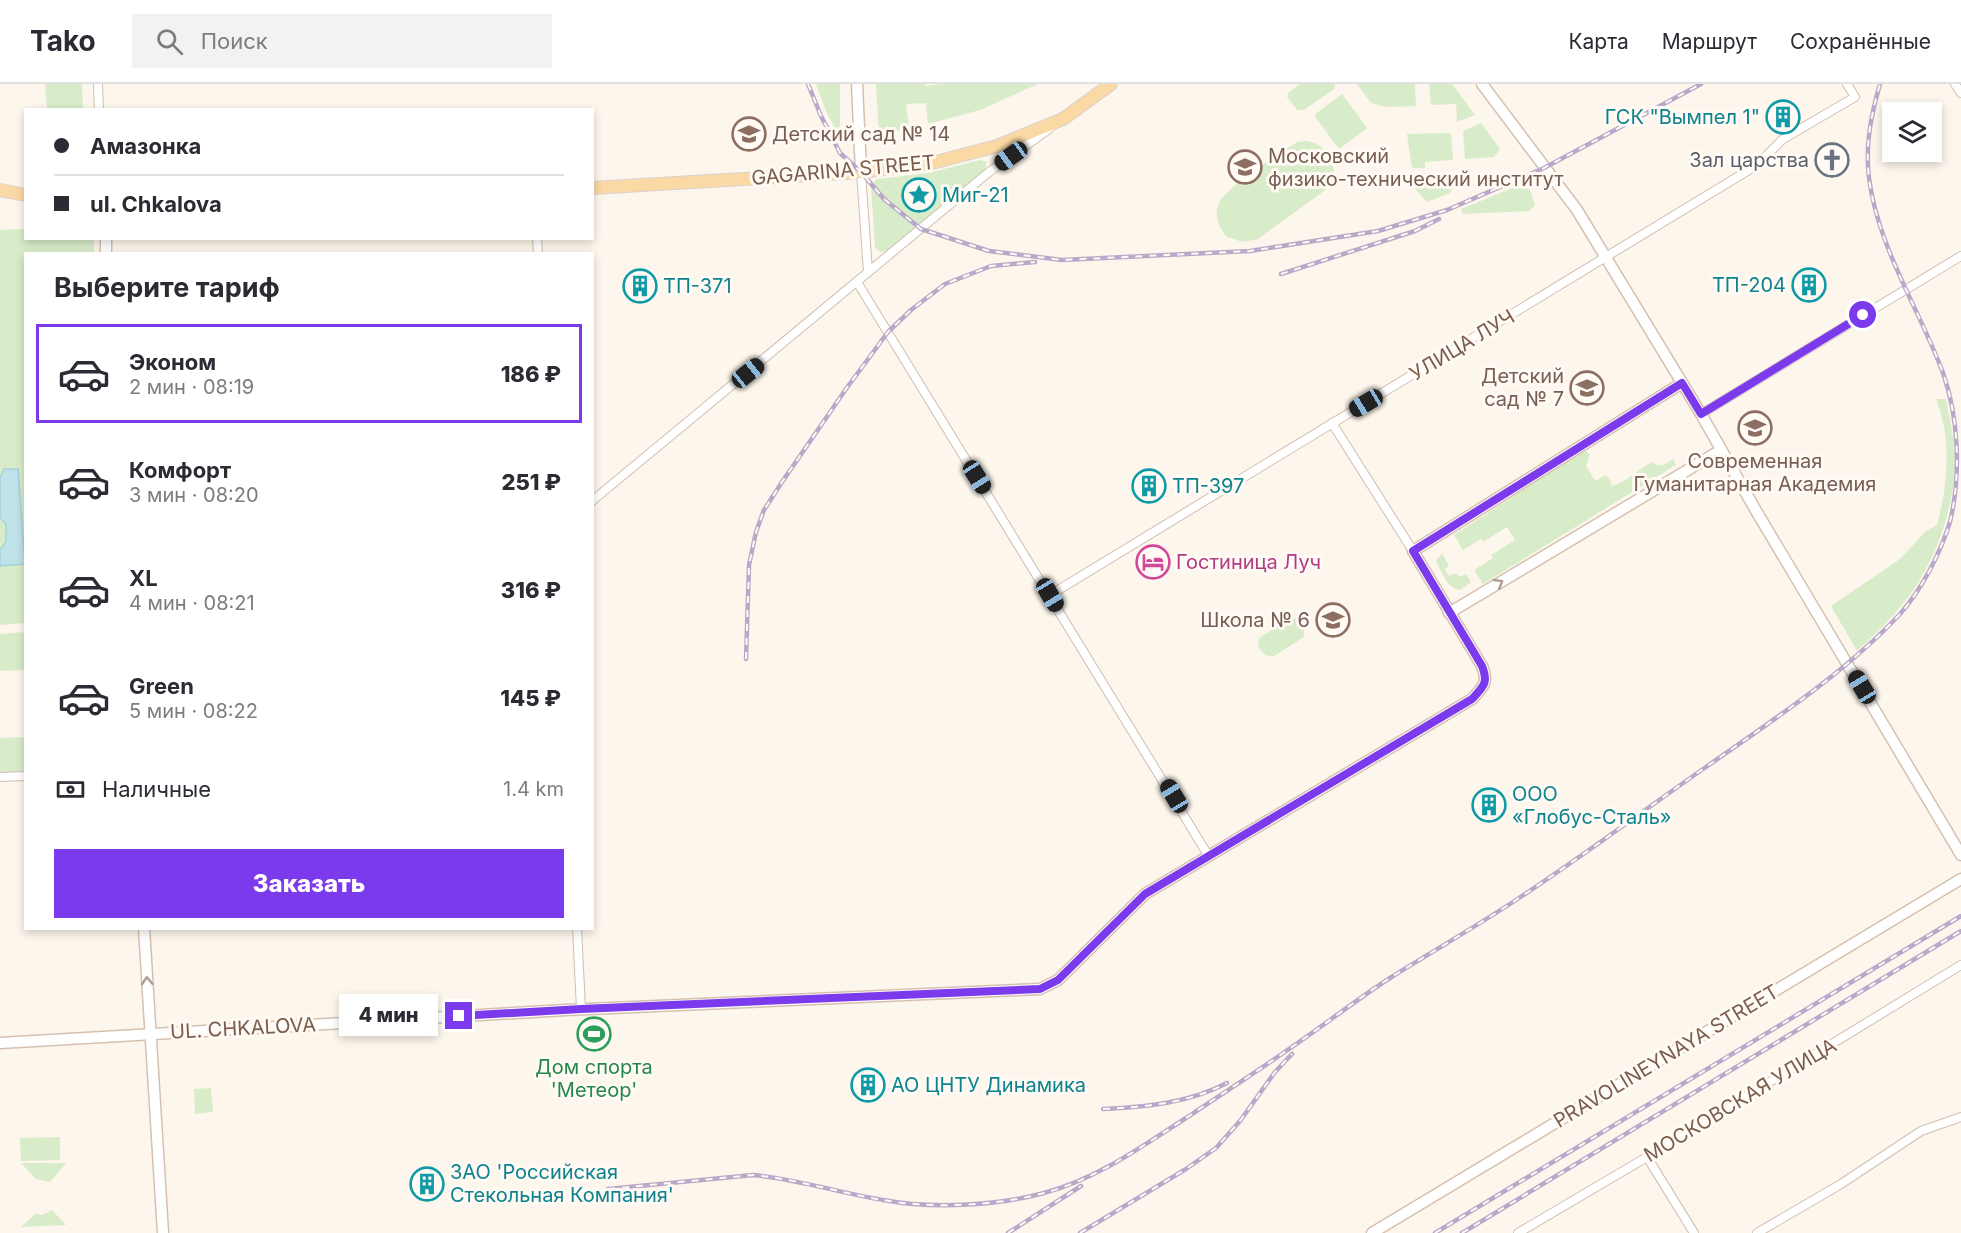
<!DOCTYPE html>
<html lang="ru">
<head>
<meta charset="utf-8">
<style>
  body { margin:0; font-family:Inter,sans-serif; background:#f2f2f3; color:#2b2b33; height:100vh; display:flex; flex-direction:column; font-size:22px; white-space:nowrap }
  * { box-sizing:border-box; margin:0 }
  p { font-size:20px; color:#7c7c81 }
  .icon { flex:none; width:33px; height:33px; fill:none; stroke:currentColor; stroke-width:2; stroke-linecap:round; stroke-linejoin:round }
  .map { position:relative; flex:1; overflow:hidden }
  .drawer { position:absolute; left:24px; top:168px; width:570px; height:678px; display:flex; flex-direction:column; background:#fff; border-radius:0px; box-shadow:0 3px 9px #0003 }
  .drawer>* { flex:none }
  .hud { position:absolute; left:24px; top:24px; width:570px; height:132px; border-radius:0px; box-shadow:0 3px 9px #0003; display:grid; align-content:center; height:132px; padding:0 30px; background:#fff }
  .buttons { position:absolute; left:1882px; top:18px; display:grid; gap:12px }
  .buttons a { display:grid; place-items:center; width:60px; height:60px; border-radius:0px; background:#fff; box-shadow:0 3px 9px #0003; font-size:30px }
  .end { position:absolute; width:27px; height:27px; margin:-14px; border:8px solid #7c3aed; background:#fff; box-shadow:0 0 0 3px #fff }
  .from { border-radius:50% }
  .bubble { position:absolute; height:42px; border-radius:0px; background:#fff; box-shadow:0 3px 9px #0003; font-size:20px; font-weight:800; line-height:42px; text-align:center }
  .car { position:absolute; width:18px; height:36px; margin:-18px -9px; border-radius:8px; box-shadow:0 0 4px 2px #0007; background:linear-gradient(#222 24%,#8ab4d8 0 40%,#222 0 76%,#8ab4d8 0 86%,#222 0) }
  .hud b { display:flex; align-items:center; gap:21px; height:57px; font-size:22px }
  .hud b+b { border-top:2px solid #e1e1e2 }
  .hud i { width:15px; height:15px; background:#2b2b33 }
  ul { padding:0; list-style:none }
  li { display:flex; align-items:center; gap:18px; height:99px; margin:0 12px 9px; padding:0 18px; border:3px solid transparent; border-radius:0px }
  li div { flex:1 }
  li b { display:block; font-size:22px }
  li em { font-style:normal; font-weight:800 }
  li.current { border-color:#7c3aed }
  li>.icon { width:54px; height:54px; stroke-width:1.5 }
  h2 { padding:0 30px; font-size:27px; line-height:72px }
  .pay { display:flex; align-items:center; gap:15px; height:66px; padding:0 30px; font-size:22px }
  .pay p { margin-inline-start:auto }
  .cta { display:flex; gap:12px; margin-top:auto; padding:12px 30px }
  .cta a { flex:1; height:69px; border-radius:0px; background:#7c3aed; color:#fff; font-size:24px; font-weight:800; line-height:69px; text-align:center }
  header { display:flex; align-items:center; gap:36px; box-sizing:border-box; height:84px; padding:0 30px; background:#fff; border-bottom:2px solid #e1e1e2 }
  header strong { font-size:28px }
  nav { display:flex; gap:33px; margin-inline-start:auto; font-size:21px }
  .search { width:420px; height:54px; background:#f2f2f3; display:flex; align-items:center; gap:15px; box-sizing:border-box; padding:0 21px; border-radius:0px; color:#7c7c81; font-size:22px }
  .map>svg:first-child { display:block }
  .green { fill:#d8ecc9 }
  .water { fill:#bfe3e8; stroke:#a5d3da; stroke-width:1.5 }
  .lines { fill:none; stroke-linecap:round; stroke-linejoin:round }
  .street-casing { stroke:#d1beb0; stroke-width:10 }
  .secondary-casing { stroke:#d6c0b0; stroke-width:13 }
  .primary-casing { stroke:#dad1cd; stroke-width:14 }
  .street { stroke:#fff; stroke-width:8 }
  .secondary { stroke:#fff; stroke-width:10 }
  .primary { stroke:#fbd9a5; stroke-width:12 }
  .rail-casing { stroke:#b9a8c9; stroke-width:4.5 }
  .rail { stroke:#fffaf3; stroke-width:2; stroke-dasharray:7; stroke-linecap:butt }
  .oneway { stroke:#af9d94 }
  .route { stroke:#7c3aed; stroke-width:8 }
  .labels { text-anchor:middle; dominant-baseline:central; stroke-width:6; stroke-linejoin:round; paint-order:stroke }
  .culture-label { font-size:20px; fill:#0d838f; stroke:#fffaf3; text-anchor:start }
  .education-label { font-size:20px; fill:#785e54; stroke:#fffaf3; text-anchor:start }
  .worship-label { font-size:20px; fill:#5b616d; stroke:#fffaf3; text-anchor:end }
  .street-label { font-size:20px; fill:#7a5c4d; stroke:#fffaf3 }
  .hotel-label { font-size:20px; fill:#b23c85; stroke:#fffaf3; text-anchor:start }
  .leisure-label { font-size:20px; fill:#27864d; stroke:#fffaf3 }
</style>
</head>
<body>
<header>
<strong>Tako</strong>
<div class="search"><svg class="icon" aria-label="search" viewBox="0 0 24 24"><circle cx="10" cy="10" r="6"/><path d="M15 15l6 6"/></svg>Поиск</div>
<nav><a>Карта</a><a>Маршрут</a><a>Сохранённые</a></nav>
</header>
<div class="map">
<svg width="1961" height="1149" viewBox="0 0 1961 1149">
  <rect width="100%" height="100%" fill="#fdf6ec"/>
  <g class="green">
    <path d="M 45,0 L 82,0 L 83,25 L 47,25 Z"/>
    <path d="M 816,0 L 840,0 L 840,54 L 825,25 Z"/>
    <path d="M 876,0 L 925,0 L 925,2 L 940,0 L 1038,0 L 980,26 L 928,40 L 926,19 L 906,20 L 909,44 L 891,49 L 879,49 Z"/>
    <path d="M 1300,0 L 1335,0 L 1334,5 L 1304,26 L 1297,26 L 1287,13 L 1288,9 Z"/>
    <path d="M 1357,0 L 1415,0 L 1416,22 L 1386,23 L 1371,19 Z"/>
    <path d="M 1429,0 L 1452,0 L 1475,31 L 1457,38 L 1456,20 L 1431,21 Z"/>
    <path d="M 1342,10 L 1367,44 L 1339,65 L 1314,31 Z"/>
    <path d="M 1481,39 L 1500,65 L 1494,73 L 1465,75 L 1463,47 Z"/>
    <path d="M 1451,49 L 1453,76 L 1425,78 L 1425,84 L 1412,84 L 1407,50 Z"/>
    <path d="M 1305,57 C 1328,59 1342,85 1328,104 L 1258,155 L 1243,158 L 1227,153 C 1218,143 1214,132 1219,119 C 1224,105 1282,68 1297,58 Z"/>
    <path d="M 980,76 L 987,78 L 985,85 L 889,167 L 881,168 L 875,164 L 871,102 L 877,95 L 928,89 Z"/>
    <path d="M 1457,93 L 1450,109 L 1427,118 L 1414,103 L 1425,95 Z"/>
    <path d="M 1527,98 L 1535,121 L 1529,127 L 1463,130 L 1461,125 Z"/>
    <path d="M 25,145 L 26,154 L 94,155 L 94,169 L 26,170 L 25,539 L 0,541 L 0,146 Z"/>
    <path d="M 1936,315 L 1946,315 C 1950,337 1956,360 1955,383 C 1952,435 1931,489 1896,528 C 1884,542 1870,554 1857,567 L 1831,522 L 1900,475 L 1926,447 L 1937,441 C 1948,401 1952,355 1936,315 Z"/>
    <path d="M 1581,362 L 1590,371 L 1586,382 L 1595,397 L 1606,391 L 1612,399 L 1611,402 C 1627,398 1637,386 1652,378 C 1660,385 1665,380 1673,375 L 1676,381 L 1483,500 L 1474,486 L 1493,474 L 1491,471 L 1515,456 L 1507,443 L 1483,458 L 1481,455 L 1463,466 L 1454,451 L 1511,414 L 1508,407 Z"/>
    <path d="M 1442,469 L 1449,482 L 1445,485 L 1449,492 L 1456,489 L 1459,493 L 1466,490 L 1471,498 L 1460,506 C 1447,504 1442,488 1436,477 Z"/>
    <path d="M 1292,534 L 1298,534 L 1304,543 L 1304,553 L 1274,572 C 1266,574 1259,567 1258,559 L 1260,553 Z"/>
    <path d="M 25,548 L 25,586 L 0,587 L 0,550 Z"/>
    <path d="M 25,653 L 25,689 L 0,691 L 0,654 Z"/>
    <path d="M 211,1004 L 213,1028 L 195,1030 L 194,1005 Z"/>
    <path d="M 60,1053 L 60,1076 L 21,1077 L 20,1054 Z"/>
    <path d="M 21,1079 L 66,1079 L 50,1098 L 36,1095 Z"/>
    <path d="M 52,1126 L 66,1141 L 21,1143 L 35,1130 L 42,1131 Z"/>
  </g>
  <path class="water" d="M 4,385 L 18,385 L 25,480 L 0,482 L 0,464 L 2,464 L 6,457 L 6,440 L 0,434 L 0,394 Z"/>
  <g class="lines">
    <defs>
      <g id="street">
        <path d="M 98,0 L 99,26"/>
        <path d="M 1955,0 L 1961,9"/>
        <path d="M 861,88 L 868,188"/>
        <path d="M 537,154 L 538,170"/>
        <path d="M 857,198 L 1208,771"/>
        <path d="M 1701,330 L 1961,172"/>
        <path d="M 1332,339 L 1413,467"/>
        <path d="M 592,417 L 989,88 L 1049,45"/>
        <path d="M 1050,511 L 1757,81 L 1783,55 L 1855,13 L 1847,0"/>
        <path d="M 0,693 L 26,692"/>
        <path d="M 577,844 L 581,925"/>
        <path d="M 1647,1073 L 1694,1149"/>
        <path d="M 1518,1149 L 1647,1073 L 1961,881"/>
        <path d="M 1757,1149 L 1841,1100 L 1921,1047 L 1961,1033"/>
      </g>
      <g id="secondary">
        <path d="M 857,0 L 861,88"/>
        <path d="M 1482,0 L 1577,126 L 1701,330 L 1755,425 L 1961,771"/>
        <path d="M 106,154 L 106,170"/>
        <path d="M 1449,529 L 1721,366"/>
        <path d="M 144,844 L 163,1149"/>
        <path d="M 0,959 L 566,926 L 1040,905 L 1058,896 L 1145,810 L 1472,615 C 1483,603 1489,599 1482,582 L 1413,467 L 1682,299"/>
        <path d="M 1372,1149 L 1961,795"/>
      </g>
      <g id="primary">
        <path d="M 592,104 L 861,88 L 932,79 L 997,62 L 1063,35 L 1111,0"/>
        <path d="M 0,106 L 26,111"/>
      </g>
    </defs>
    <use href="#street" class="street-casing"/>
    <use href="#secondary" class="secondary-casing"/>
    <use href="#primary" class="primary-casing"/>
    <use href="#street" class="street"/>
    <use href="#secondary" class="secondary"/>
    <use href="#primary" class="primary"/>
    <defs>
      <g id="rail">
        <path d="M 808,0 L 821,32 L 840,69 L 861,88 L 884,115 L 921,145 L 989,167 L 1062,176 L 1250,167 L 1378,147 L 1447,126 L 1544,84 L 1701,0"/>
        <path d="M 1281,190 L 1415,147 L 1439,135"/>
        <path d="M 746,575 L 749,481 L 756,448 L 764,426 L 782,398 L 846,305 L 888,248 L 911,226 L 945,200 L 991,182 L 1035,178"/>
        <path d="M 1103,1025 C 1146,1023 1189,1019 1227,999"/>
        <path d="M 608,1105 L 753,1091 C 797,1095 840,1109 883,1116 C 932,1125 996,1122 1044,1109 C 1097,1095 1141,1063 1186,1034 C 1220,1011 1255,989 1289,965 C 1323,942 1356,916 1390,894 C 1433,867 1477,842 1519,814 C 1583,772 1644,726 1706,683 C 1773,636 1844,590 1900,530 C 1922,505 1940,470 1950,438 C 1961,392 1959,334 1943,289 C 1919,224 1878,164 1869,94 C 1865,61 1871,31 1880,0"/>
        <path d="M 1008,1149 L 1081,1102"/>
        <path d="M 1080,1149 L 1186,1085 L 1216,1064 L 1240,1037 L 1275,988 L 1292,970"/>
        <path d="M 1435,1149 L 1961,832"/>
        <path d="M 1462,1149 L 1961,847"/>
      </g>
    </defs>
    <use href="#rail" class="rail-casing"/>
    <use href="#rail" class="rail"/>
  </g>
  <defs><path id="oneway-chevron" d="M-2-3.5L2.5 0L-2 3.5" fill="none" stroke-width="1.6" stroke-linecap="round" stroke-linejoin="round" transform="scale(1.5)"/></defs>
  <g class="oneway">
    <use href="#oneway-chevron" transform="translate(1499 499) rotate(-31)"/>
    <use href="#oneway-chevron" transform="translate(147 897) rotate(-93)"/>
  </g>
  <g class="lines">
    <path class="route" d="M 459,932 L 581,925 L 1040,905 L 1058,896 L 1145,810 L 1472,615 C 1483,603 1489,599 1482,582 L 1413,467 L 1682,299 L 1701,330 L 1863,231"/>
  </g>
  <defs>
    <symbol id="building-ring" viewBox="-11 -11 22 22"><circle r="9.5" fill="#fffaf3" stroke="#0f9aa8" stroke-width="1.5"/><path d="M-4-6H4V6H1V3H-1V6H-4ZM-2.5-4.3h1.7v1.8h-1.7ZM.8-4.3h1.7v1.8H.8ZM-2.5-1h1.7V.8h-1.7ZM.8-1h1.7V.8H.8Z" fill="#0f9aa8"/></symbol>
    <symbol id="school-ring" viewBox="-11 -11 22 22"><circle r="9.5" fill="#fffaf3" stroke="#8d6e63" stroke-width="1.5"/><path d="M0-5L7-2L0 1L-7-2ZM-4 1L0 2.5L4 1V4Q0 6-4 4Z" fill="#8d6e63"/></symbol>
    <symbol id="church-ring" viewBox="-11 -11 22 22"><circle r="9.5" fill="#fffaf3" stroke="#6b7280" stroke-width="1.5"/><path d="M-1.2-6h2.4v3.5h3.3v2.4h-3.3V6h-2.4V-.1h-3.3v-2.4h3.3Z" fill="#6b7280"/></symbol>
    <symbol id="university-ring" viewBox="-11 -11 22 22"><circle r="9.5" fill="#fffaf3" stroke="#8d6e63" stroke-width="1.5"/><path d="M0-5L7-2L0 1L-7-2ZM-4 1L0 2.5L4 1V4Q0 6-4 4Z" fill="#8d6e63"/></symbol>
    <symbol id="sight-ring" viewBox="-11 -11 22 22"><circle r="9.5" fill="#fffaf3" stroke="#0f9aa8" stroke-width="1.5"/><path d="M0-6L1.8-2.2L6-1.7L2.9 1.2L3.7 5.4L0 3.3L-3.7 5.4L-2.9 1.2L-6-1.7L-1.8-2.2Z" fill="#0f9aa8"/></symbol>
    <symbol id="hotel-ring" viewBox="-11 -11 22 22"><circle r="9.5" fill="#fffaf3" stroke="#d1479c" stroke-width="1.5"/><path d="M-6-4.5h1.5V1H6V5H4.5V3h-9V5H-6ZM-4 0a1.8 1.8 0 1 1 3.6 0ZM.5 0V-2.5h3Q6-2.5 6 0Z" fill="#d1479c"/></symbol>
    <symbol id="stadium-ring" viewBox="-11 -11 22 22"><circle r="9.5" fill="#fffaf3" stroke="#2e9e5b" stroke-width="1.5"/><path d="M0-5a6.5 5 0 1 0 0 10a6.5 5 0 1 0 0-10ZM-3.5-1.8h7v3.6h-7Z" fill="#2e9e5b"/></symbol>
  </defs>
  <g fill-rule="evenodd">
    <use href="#building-ring" x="1764" y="14" width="38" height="38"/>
    <use href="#school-ring" x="730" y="31" width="38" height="38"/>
    <use href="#church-ring" x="1813" y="57" width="38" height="38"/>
    <use href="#university-ring" x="1226" y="64" width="38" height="38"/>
    <use href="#sight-ring" x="900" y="92" width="38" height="38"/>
    <use href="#building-ring" x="1790" y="182" width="38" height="38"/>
    <use href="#building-ring" x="621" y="183" width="38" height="38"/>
    <use href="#school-ring" x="1568" y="285" width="38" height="38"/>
    <use href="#university-ring" x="1736" y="325" width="38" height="38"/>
    <use href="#building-ring" x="1130" y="383" width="38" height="38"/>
    <use href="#hotel-ring" x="1134" y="459" width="38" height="38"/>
    <use href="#school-ring" x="1314" y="517" width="38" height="38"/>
    <use href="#building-ring" x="1470" y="702" width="38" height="38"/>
    <use href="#stadium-ring" x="575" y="931" width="38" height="38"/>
    <use href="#building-ring" x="849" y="982" width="38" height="38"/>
    <use href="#building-ring" x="408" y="1081" width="38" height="38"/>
  </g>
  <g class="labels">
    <g class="culture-label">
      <text x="1760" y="33" text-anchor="end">ГСК "Вымпел 1"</text>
      <text x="942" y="111">Миг-21</text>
      <text x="1786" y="201" text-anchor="end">ТП-204</text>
      <text x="663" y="202">ТП-371</text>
      <text x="1172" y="402">ТП-397</text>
      <text x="1512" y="710">ООО<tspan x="1512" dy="23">«Глобус-Сталь»</tspan></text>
      <text x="891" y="1001">АО ЦНТУ Динамика</text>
      <text x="450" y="1088">ЗАО 'Российская<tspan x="450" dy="23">Стекольная Компания'</tspan></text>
    </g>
    <g class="education-label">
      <text x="772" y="50">Детский сад № 14</text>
      <text x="1268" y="72">Московский<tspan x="1268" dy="23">физико-технический институт</tspan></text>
      <text x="1564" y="292" text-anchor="end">Детский<tspan x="1564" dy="23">сад № 7</tspan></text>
      <text x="1755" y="377" text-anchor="middle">Современная<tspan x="1755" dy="23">Гуманитарная Академия</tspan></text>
      <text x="1310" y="536" text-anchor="end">Школа № 6</text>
    </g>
    <g class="worship-label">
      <text x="1809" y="76">Зал царства</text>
    </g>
    <g class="street-label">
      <text transform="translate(843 86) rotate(-5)">GAGARINA STREET</text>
      <text transform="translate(1462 261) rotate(-31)">УЛИЦА ЛУЧ</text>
      <text transform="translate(243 944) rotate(-3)">UL. CHKALOVA</text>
      <text transform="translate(1666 972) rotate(-31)">PRAVOLINEYNAYA STREET</text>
      <text transform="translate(1740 1016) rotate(-31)">МОСКОВСКАЯ УЛИЦА</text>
    </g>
    <g class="hotel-label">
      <text x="1176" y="478">Гостиница Луч</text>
    </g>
    <g class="leisure-label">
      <text x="594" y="983">Дом спорта<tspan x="594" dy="23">'Метеор'</tspan></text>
    </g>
  </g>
</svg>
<div class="buttons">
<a><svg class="icon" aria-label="layers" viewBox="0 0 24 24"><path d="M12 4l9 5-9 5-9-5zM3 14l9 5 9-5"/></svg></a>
</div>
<i class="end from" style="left:1863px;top:231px"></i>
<i class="end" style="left:459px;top:932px"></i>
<div class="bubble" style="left:339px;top:910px;width:99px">4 мин</div>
<i class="car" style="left:1011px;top:72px;rotate:234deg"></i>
<i class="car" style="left:748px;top:289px;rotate:51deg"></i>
<i class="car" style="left:1366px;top:319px;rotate:239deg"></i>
<i class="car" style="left:977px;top:393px;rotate:148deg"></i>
<i class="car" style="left:1050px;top:511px;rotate:149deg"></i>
<i class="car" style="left:1862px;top:603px;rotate:329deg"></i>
<i class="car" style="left:1174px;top:712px;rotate:329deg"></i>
<div class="hud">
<b><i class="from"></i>Амазонка</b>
<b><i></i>ul. Chkalova</b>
</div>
<section class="drawer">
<h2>Выберите тариф</h2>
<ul>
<li class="current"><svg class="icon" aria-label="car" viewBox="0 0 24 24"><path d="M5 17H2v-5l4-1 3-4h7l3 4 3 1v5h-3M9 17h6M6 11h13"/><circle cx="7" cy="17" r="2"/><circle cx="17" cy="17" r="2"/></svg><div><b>Эконом</b><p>2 мин · 08:19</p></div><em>186 ₽</em></li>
<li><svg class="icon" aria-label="car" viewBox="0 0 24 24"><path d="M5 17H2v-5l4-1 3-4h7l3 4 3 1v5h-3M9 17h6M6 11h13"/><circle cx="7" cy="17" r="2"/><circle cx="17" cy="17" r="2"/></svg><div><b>Комфорт</b><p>3 мин · 08:20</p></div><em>251 ₽</em></li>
<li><svg class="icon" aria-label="car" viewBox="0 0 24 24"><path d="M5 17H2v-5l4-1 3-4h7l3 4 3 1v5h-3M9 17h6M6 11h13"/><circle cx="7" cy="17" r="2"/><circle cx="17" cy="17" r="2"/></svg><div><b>XL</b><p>4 мин · 08:21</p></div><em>316 ₽</em></li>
<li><svg class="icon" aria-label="car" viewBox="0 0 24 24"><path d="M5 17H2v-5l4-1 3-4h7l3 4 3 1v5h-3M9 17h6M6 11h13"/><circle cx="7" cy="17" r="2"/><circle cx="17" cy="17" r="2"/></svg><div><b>Green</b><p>5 мин · 08:22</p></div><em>145 ₽</em></li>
</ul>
<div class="pay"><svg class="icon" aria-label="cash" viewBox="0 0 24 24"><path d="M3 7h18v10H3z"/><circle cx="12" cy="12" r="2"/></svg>Наличные<p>1.4 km</p></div>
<div class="cta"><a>Заказать</a></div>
</section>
</div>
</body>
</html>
